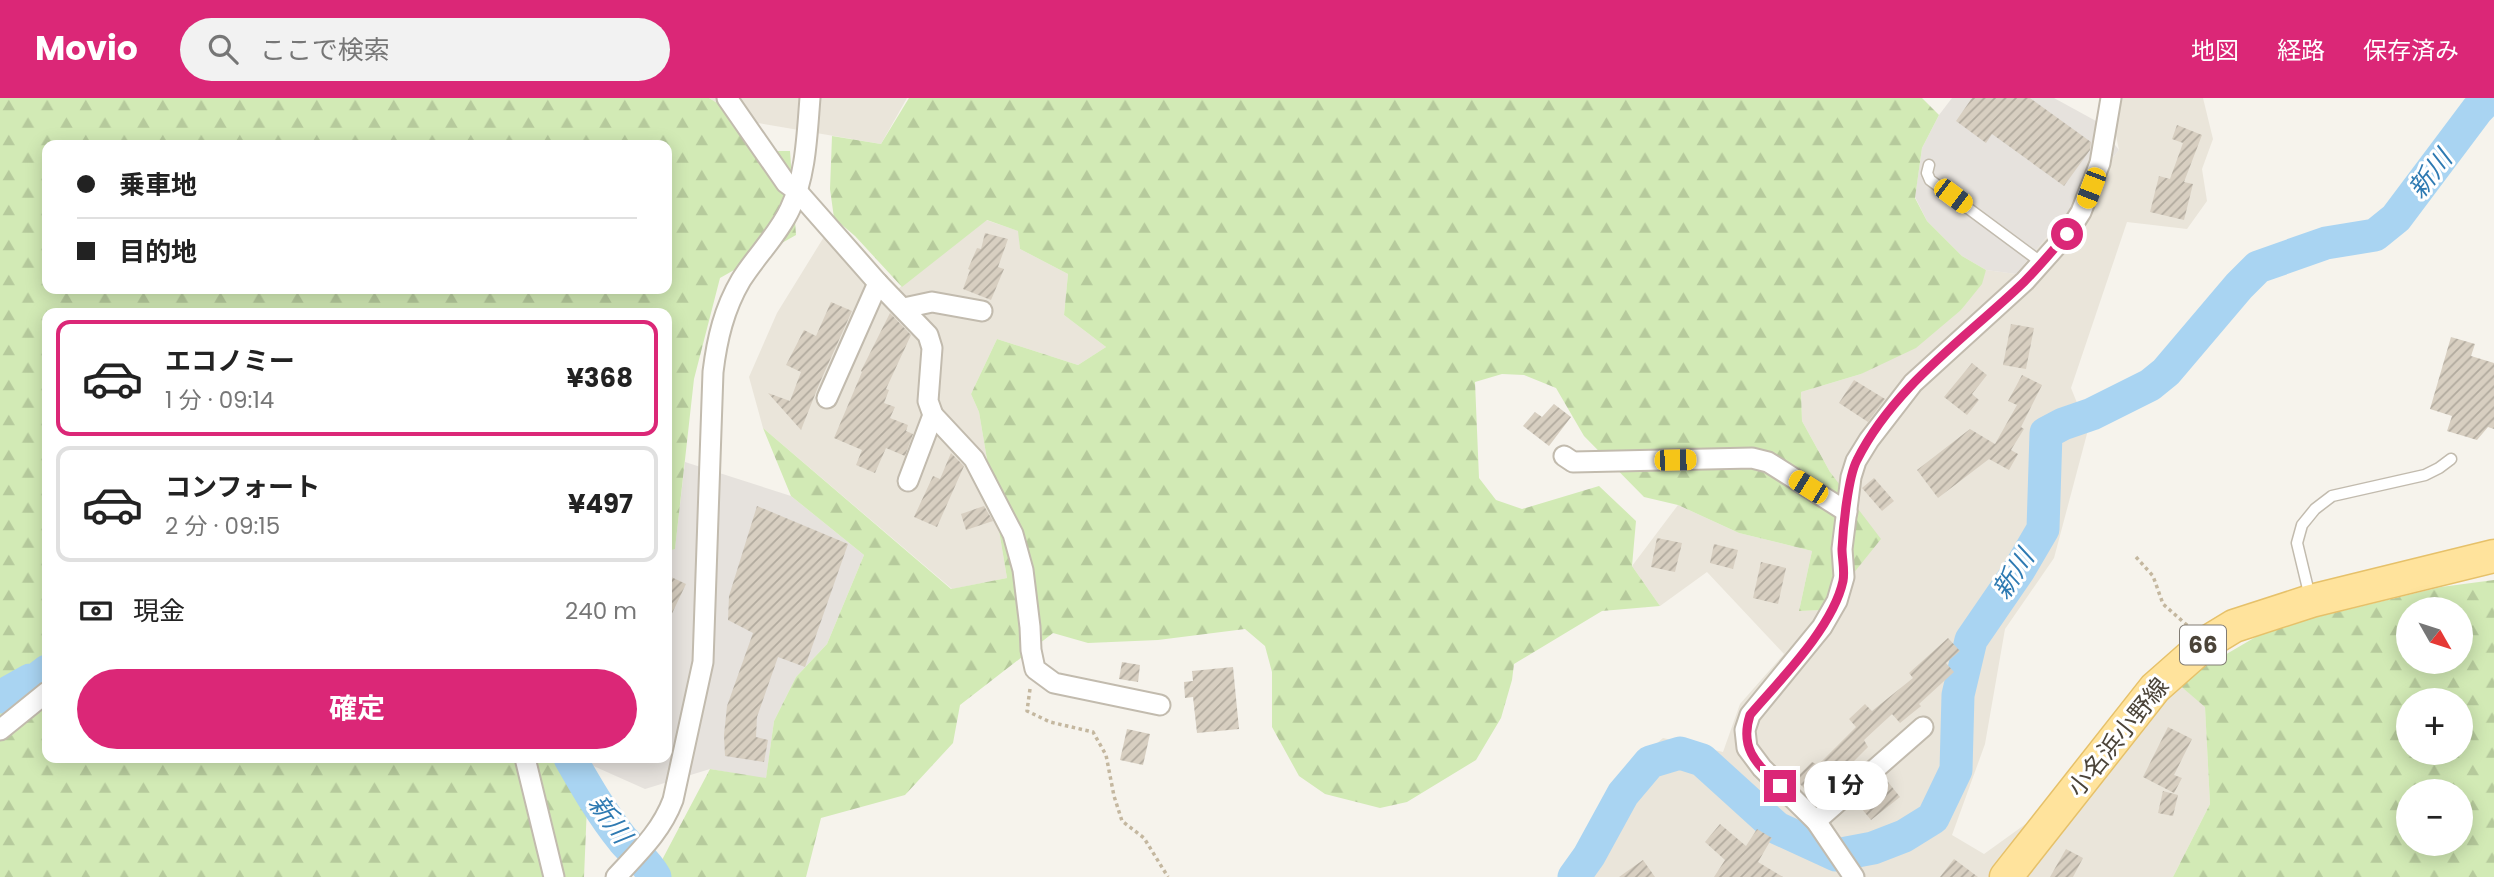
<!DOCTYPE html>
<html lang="ja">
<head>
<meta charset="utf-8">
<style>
  body { margin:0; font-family:Poppins,"Noto Sans JP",sans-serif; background:#f2f2f2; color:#222; height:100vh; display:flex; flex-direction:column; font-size:26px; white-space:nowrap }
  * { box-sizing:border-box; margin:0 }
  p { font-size:23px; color:#767676 }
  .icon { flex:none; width:38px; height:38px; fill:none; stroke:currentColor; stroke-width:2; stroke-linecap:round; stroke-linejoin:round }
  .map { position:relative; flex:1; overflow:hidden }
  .sheet { position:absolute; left:42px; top:210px; width:630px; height:455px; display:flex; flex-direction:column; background:#fff; border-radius:14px; box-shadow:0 4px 18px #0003 }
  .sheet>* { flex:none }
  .guide { position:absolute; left:42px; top:42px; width:630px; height:154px; border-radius:14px; box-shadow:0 4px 18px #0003; display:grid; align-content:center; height:154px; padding:0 35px; background:#fff }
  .needle { width:46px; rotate:129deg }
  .fabs { position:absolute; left:2396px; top:499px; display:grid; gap:14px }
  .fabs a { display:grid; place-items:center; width:77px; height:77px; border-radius:50%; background:#fff; box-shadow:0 4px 18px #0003; font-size:35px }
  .end { position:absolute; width:32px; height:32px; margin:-16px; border:9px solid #db2777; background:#fff; box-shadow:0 0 0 4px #fff }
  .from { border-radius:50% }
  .bubble { position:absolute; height:49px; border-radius:24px; background:#fff; box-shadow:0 4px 18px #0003; font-size:23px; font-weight:700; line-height:49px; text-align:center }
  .car { position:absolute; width:21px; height:42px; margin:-21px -10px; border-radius:9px; box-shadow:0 0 5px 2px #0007; background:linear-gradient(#f5c518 24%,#345 0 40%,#f5c518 0 76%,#345 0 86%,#f5c518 0) }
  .guide b { display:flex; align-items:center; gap:24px; height:66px; font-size:26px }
  .guide b+b { border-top:2px solid #e0e0e0 }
  .guide i { width:18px; height:18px; background:#222 }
  ul { padding:12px 0 0; list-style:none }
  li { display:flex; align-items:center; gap:21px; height:116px; margin:0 14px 10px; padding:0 21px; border:4px solid #e0e0e0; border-radius:14px }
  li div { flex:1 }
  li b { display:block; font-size:26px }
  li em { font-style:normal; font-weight:700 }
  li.on { border-color:#db2777 }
  li>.icon { width:63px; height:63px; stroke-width:1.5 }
  .pay { display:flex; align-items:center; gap:18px; height:77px; padding:0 35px; font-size:26px }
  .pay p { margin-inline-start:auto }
  .button { display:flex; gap:14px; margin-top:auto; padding:14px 35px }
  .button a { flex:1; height:80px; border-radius:42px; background:#db2777; color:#fff; font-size:28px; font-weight:700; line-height:80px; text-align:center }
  header { display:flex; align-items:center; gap:42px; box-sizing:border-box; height:98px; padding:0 35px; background:#db2777; color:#fff }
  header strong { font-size:33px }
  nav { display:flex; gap:38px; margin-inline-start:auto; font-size:24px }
  .search { width:490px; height:63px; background:#f2f2f2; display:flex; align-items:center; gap:18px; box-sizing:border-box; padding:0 24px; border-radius:38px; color:#767676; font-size:26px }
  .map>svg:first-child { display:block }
  .residential { fill:#eae5da }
  .industrial { fill:#e6e2dd }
  .forest { fill:url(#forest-firs); fill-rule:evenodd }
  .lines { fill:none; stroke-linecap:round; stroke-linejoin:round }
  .river { stroke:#a9d4f2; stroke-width:33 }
  .building { fill:url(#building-hatch) }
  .lane-casing { stroke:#c2bbae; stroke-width:13 }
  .street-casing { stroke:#c2bbae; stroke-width:23 }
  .primary-casing { stroke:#e6c16a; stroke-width:35 }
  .path { stroke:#c4b79f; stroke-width:3.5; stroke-dasharray:3.5 3.5; stroke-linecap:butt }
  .lane { stroke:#fff; stroke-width:10 }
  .street { stroke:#fff; stroke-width:19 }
  .primary { stroke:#ffe39c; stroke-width:32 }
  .route { stroke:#db2777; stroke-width:9 }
  .labels { text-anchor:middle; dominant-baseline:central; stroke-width:6; stroke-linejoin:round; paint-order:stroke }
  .shield { fill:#fff; stroke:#817c74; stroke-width:2 }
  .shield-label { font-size:23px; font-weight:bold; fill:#4b4439 }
  .street-label { font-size:24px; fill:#4b4439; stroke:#fff }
  .water-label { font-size:26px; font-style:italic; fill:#2e7ab2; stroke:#fff }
</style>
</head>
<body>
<header>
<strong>Movio</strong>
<div class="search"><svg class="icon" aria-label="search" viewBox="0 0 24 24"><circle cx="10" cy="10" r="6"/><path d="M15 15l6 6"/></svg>ここで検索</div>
<nav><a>地図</a><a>経路</a><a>保存済み</a></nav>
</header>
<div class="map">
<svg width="2494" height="779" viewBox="0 0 2494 779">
  <defs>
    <pattern id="forest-firs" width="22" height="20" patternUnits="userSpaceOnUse" patternTransform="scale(1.75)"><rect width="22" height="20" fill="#d2eab5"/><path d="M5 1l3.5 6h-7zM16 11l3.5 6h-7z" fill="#b6ca9c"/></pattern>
    <pattern id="building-hatch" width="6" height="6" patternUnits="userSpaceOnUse" patternTransform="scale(1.75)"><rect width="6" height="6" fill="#d8cfc1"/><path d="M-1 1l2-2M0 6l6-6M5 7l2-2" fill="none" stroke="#b1aa9e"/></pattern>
  </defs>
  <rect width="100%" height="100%" fill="#f6f3ec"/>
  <g class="residential">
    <path d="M 709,0 L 907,0 L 881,46 L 746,23 Z"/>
    <path d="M 2108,0 L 2203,0 L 2213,41 L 2202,71 L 2207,103 L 2187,131 L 2127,124 L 2071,290 L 2088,332 L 2054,460 L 2005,531 L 1985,646 L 1952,737 L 1984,756 L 2116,661 L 2177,585 L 2205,608 L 2210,706 L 2173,779 L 1560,779 L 1624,674 L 1663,640 L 1723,654 L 1740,606 L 1784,556 L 1707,474 L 1660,508 L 1632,468 L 1678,407 L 1739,435 L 1812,453 L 1799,513 L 1824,512 L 1830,374 L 1802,323 L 1801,294 L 1861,276 L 1961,212 L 1986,172 L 2016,176 L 2119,52 Z"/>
    <path d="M 986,122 L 1019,133 L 1020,151 L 1068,176 L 1064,217 L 1106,249 L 1078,267 L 997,241 L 971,296 L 979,314 L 1007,480 L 952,491 L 763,330 L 749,279 L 777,215 L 827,134 L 885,201 Z"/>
  </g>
  <g class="industrial">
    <path d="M 1952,0 L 2054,0 L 2096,23 L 2119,52 L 2016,176 L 1986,172 L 1962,158 L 1927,123 L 1915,99 L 1922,50 L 1939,17 Z"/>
    <path d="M 685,364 L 791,398 L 864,457 L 827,546 L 796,579 L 774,623 L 766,681 L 710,671 L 645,691 L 589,666 L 589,660 L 667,660 L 667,453 L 675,450 Z"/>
  </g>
  <g class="forest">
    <path d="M 0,0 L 709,0 L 730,13 L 754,53 L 790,53 L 796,137 L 720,180 L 694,281 L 675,451 L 667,453 L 667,215 L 47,215 L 47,660 L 589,660 L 584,779 L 0,779 ZM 47,47 L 667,47 L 667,191 L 47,191 Z"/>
    <path d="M 909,0 L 1922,0 L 1939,17 L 1922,50 L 1915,100 L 1927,123 L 1962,158 L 1986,172 L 1982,186 L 1961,212 L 1916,250 L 1861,276 L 1801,294 L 1802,323 L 1830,374 L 1881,441 L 1824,512 L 1799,513 L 1812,453 L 1739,435 L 1678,407 L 1644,399 L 1584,338 L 1556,290 L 1524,277 L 1502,276 L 1475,284 L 1479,380 L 1496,402 L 1522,411 L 1599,388 L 1636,423 L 1632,468 L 1660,508 L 1602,513 L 1514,566 L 1512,582 L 1501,620 L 1476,662 L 1407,704 L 1380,710 L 1325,696 L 1299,678 L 1272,629 L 1272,574 L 1265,548 L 1245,531 L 1158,542 L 1088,545 L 1053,535 L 960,607 L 953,645 L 905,697 L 821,720 L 806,779 L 653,779 L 710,671 L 766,680 L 774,623 L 796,579 L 827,546 L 864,457 L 791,398 L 763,330 L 951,491 L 1007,480 L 979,314 L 971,296 L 997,241 L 1078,267 L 1106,249 L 1064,217 L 1068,176 L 1020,151 L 1018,133 L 987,122 L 902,189 L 855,138 L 834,120 L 830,91 L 832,38 L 881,46 Z"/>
    <path d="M 2494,482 L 2494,779 L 2173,779 L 2210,706 L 2205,609 L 2177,585 L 2271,530 L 2441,489 ZM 2408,511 L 2460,511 L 2460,564 L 2408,564 ZM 2408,602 L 2460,602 L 2460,654 L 2408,654 ZM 2408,693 L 2460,693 L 2460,746 L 2408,746 Z"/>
  </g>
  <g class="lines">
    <g class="river">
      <path d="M 0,599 L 30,582 L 34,583 L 47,573"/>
      <path d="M 570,660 C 586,688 602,716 623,742 C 634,755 647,764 655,779"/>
      <path d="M 1574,779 L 1589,758 L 1623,696 L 1650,664 L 1680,655 L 1702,662 L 1777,730 L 1836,757 L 1873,750 L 1904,738 L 1933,720 L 1956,672 L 1958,597 L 1971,542 L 2019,472 L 2043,431 L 2046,335 L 2063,326 L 2092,316 L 2150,287 L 2166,274 L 2239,188 L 2258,169 L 2326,145 L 2375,137 L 2396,120 L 2477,12 L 2489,0"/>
    </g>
  </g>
  <g class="building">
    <path d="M 1972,0 L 2030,0 L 2091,44 L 2090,52 L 2064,88 L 1992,36 L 1986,45 L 1956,23 Z"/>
    <path d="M 2177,27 L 2202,37 L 2184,84 L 2193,86 L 2184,122 L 2150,114 L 2159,78 L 2170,81 L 2183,45 L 2172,41 Z"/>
    <path d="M 985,135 L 1008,141 L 998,169 L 1004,171 L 991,202 L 963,191 L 970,172 L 968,171 L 977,150 L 981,151 Z"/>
    <path d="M 831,204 L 852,213 L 820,284 L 801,332 L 768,295 L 790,303 L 801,274 L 786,267 L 804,232 L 816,238 Z"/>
    <path d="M 890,215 L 911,237 L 886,291 L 889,292 L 884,305 L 895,309 L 890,320 L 908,327 L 906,333 L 913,336 L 905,358 L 886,350 L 875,375 L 856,367 L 862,352 L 834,340 L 862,274 L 861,273 Z"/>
    <path d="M 2011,226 L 2034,230 L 2026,271 L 2003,267 Z"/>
    <path d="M 2451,239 L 2475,246 L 2471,258 L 2494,265 L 2494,331 L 2488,329 L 2477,342 L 2447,333 L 2452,318 L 2430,311 Z"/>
    <path d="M 1972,265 L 1987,277 L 1972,296 L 1979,302 L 1967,317 L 1944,299 Z"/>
    <path d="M 2022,277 L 2042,287 L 2021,329 L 2024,331 L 2011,352 L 2018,356 L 2009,372 L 1989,361 L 1938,400 L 1917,372 L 1970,331 L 1995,346 L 2017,307 L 2008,303 Z"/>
    <path d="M 1854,282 L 1885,301 L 1868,324 L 1839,305 Z"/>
    <path d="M 1554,306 L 1571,319 L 1549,348 L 1523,328 L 1535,314 L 1542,319 Z"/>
    <path d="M 951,355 L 964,368 L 937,429 L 914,419 L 933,378 L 940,381 Z"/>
    <path d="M 1874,380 L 1894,403 L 1882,413 L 1862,390 Z"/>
    <path d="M 757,408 L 848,446 L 805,569 L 778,559 L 757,619 L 756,639 L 768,642 L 764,664 L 725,658 L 724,637 L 727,608 L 753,535 L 728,522 L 729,498 Z"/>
    <path d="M 984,408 L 993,423 L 966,432 L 961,416 Z"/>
    <path d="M 1657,440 L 1682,445 L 1675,474 L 1651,469 Z"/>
    <path d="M 1714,446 L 1738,452 L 1733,471 L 1710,465 Z"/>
    <path d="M 1761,464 L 1786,470 L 1778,506 L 1753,500 Z"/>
    <path d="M 667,477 L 686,486 L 667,526 Z"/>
    <path d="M 1948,540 L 1960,553 L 1946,565 L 1954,574 L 1919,606 L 1921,608 L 1900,625 L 1892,616 L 1864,642 L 1868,649 L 1823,694 L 1815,687 L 1808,694 L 1795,681 L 1812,664 L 1818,667 L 1856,629 L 1849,621 L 1865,606 L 1872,613 L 1913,580 L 1909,575 Z"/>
    <path d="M 1122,564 L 1140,567 L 1138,584 L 1119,581 Z"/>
    <path d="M 1233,569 L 1239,631 L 1197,635 L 1193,599 L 1185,600 L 1184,584 L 1193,583 L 1192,573 Z"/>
    <path d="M 2168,629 L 2192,641 L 2174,677 L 2182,680 L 2174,695 L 2143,679 Z"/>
    <path d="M 1127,631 L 1150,636 L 1143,667 L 1120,662 Z"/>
    <path d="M 1884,679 L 1900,699 L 1871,722 L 1856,704 Z"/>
    <path d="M 2163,693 L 2178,697 L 2173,718 L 2158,715 Z"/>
    <path d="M 1720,726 L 1746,748 L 1757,731 L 1772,740 L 1758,764 L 1783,779 L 1714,779 L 1725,762 L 1705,744 Z"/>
    <path d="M 2066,751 L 2083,760 L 2073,779 L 2050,779 Z"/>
    <path d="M 1954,761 L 1978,779 L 1940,779 Z"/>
    <path d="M 1643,762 L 1655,779 L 1619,779 Z"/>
  </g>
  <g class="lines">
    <defs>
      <g id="lane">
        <path d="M 1929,67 L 1927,75 L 1930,82 L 2042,165"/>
        <path d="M 2310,499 L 2297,445 L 2302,427 L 2315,411 L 2332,398 L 2425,377 L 2439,370 L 2451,361"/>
      </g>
      <g id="street">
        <path d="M 727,0 L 786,85 L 797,93 L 878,185 L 928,237 L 932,250 L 928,303 L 933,317 L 974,361 L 1013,436 L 1023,472 L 1030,529 L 1031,552 L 1035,571 L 1054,585 L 1160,607"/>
        <path d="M 904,210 L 932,204 L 982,213"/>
        <path d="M 827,300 L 878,185"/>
        <path d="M 1564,358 L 1573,364 L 1752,360 L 1768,364 L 1847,414"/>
        <path d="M 908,383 L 933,317"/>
        <path d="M 0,632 L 47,594"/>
        <path d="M 525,660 L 554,779"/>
        <path d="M 1816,723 L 1923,629"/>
        <path d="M 616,779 C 638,755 661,734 673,702 L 703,564 L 713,274 C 717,241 724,211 741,182 C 756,158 778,137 790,111 C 806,78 807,36 810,0"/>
        <path d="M 1854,779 L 1816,723 L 1762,670 L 1747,650 L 1745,632 L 1750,617 L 1822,529 L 1837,503 L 1844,479 L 1842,451 L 1851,379 L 1856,363 L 1869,342 L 1913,285 L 2025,183 L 2067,136 L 2081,114 L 2100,65 L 2111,0"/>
      </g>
      <path id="primary" d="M 2006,779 L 2155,590 L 2206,545 L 2234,528 L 2311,503 L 2494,458"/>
    </defs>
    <use href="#lane" class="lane-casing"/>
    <use href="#street" class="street-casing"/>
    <use href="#primary" class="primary-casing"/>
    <g class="path">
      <path d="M 2136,459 L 2153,478 L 2163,506 L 2189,529"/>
      <path d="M 1030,591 L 1027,613 L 1050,624 L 1093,634 L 1106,657 L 1114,698 L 1122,723 L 1144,740 L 1168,779"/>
    </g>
    <use href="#lane" class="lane"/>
    <use href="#street" class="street"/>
    <use href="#primary" class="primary"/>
  </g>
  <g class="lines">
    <path class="route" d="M 1780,688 C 1757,666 1739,651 1750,617 C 1781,581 1833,529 1843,483 C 1845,472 1842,461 1842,451 C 1843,430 1848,379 1857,362 C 1894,288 1966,240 2024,184 C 2039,169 2053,152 2067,136"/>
  </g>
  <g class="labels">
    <rect class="shield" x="2180" y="527.5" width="46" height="39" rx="5"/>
    <g class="shield-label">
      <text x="2203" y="547">66</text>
    </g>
    <g class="street-label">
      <text transform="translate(2118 639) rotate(-51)">小名浜小野線</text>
    </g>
    <g class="water-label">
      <text transform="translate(2430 76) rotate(-52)">新川</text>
      <text transform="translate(2013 476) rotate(-57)">新川</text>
      <text transform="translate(610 721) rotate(54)">新川</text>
    </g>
  </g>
</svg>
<div class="fabs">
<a><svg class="needle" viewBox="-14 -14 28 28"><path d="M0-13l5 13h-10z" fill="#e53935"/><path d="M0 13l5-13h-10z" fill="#767676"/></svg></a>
<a>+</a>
<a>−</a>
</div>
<i class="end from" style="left:2067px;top:136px"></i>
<i class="end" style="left:1780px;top:688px"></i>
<div class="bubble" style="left:1804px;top:663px;width:84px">1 分</div>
<i class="car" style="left:2091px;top:90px;rotate:201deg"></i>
<i class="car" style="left:1953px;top:98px;rotate:127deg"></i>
<i class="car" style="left:1675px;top:362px;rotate:89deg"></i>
<i class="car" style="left:1808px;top:389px;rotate:302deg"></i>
<div class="guide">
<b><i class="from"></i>乗車地</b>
<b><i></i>目的地</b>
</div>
<section class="sheet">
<ul>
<li class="on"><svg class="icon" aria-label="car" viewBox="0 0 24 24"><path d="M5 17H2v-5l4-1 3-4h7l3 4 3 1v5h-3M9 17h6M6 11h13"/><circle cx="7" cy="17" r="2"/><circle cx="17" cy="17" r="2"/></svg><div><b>エコノミー</b><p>1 分 · 09:14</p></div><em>¥368</em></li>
<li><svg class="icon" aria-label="car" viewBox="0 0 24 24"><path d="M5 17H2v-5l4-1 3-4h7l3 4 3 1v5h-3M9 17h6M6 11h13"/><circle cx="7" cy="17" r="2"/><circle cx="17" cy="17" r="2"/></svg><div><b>コンフォート</b><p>2 分 · 09:15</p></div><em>¥497</em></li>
</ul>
<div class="pay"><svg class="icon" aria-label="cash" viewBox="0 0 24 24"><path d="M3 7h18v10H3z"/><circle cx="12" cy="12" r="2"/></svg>現金<p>240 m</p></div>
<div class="button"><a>確定</a></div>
</section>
</div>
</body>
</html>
